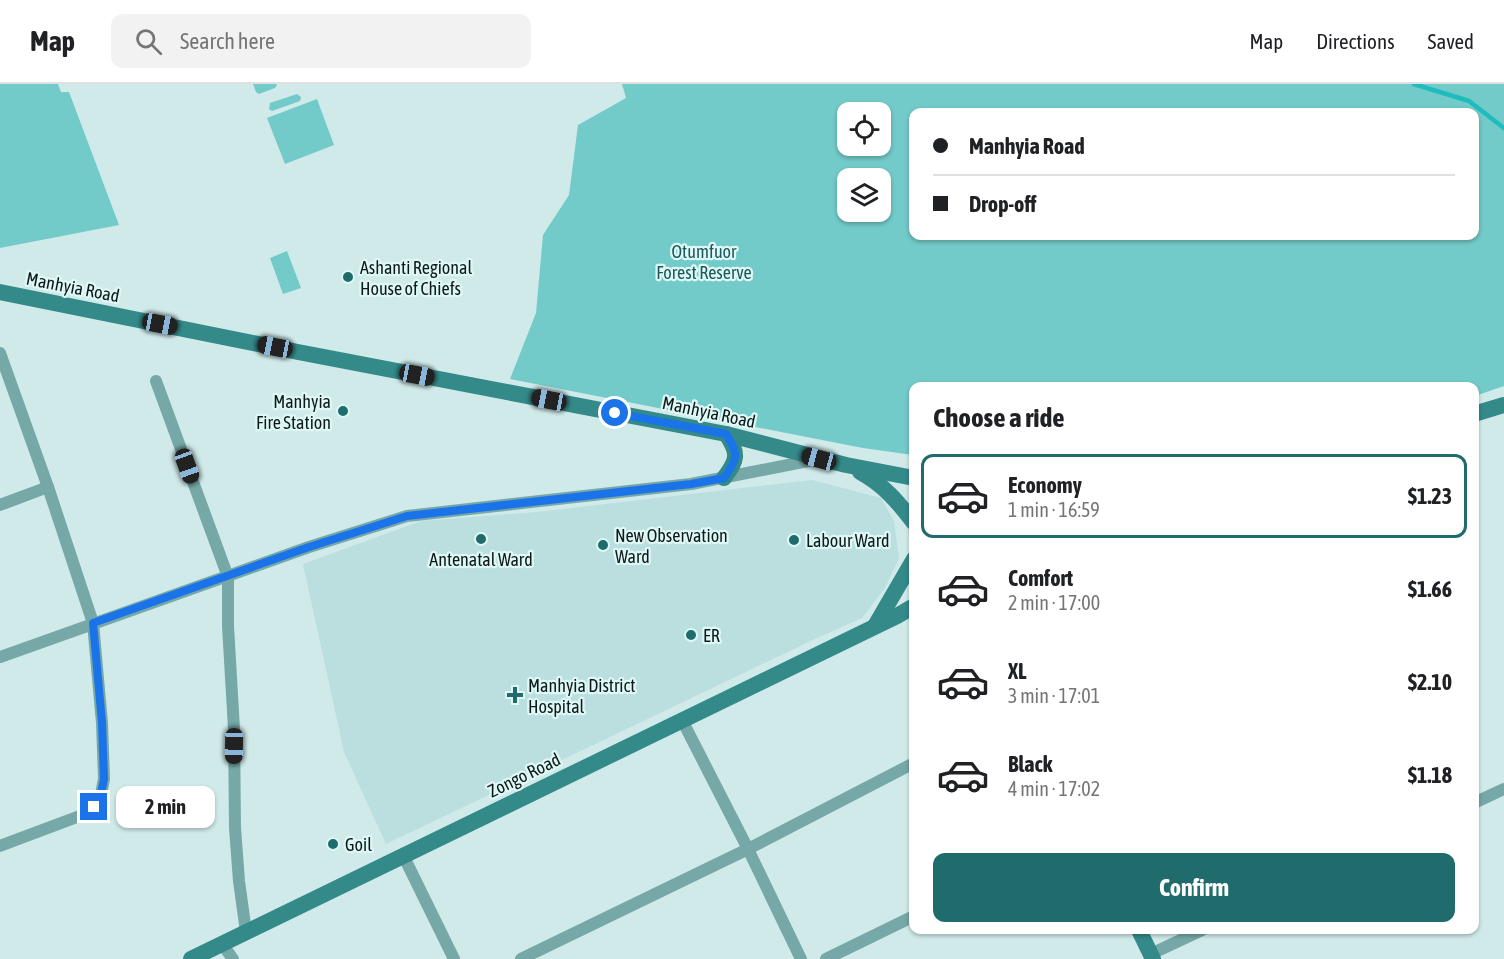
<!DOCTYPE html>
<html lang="en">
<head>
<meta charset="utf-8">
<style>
  body { margin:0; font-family:"Asap Condensed",sans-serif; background:#f2f2f2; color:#202124; height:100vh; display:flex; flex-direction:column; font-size:22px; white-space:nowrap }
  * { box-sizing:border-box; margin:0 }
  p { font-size:20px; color:#757577 }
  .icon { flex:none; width:33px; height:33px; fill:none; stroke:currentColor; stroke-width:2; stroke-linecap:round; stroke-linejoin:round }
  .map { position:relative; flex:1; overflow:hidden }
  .drawer { position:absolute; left:909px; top:298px; width:570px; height:552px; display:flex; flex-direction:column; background:#fff; border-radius:12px; box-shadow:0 2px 4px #0004 }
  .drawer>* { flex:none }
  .hud { position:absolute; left:909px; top:24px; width:570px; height:132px; border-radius:12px; box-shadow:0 2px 4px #0004; display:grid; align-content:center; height:132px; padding:0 24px; background:#fff }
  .controls { position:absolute; left:837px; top:18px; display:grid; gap:12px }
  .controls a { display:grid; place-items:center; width:54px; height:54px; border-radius:12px; background:#fff; box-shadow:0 2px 4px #0004; font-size:30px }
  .end { position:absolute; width:27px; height:27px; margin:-14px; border:8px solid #1a73e8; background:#fff; box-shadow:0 0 0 3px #fff }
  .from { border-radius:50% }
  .bubble { position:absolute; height:42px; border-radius:12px; background:#fff; box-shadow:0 2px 4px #0004; font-size:20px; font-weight:700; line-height:42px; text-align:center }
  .car { position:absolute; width:18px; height:36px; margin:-18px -9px; border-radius:8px; box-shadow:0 0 4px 2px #0007; background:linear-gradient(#222 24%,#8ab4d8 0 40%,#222 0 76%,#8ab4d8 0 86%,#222 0) }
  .hud b { display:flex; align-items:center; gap:21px; height:57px; font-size:22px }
  .hud b+b { border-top:2px solid #e0e0e0 }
  .hud i { width:15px; height:15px; background:#202124 }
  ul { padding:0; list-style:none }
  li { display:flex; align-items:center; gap:18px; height:84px; margin:0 12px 9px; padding:0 12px; border:3px solid transparent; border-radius:12px }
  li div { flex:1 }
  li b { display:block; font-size:22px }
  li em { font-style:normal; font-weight:700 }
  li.current { border-color:#206c6c }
  li>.icon { width:54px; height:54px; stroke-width:1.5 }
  h2 { padding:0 24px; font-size:27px; line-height:72px }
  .cta { display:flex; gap:12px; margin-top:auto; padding:12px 24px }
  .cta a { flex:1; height:69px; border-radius:12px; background:#206c6c; color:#fff; font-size:24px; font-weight:700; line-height:69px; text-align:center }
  header { display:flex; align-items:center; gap:36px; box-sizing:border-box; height:84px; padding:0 30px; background:#fff; border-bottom:2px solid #e0e0e0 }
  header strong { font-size:28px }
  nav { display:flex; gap:33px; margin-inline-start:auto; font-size:21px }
  .search { width:420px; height:54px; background:#f2f2f2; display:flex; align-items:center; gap:15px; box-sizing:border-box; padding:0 21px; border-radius:12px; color:#757577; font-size:22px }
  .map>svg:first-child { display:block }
  .built { fill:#bbdede }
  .green { fill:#72cac9; fill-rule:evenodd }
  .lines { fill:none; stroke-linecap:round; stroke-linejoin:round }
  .stream { stroke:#1ebcbd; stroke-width:4.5 }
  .street { stroke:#75a8a7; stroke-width:12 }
  .secondary { stroke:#348989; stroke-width:16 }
  .route { stroke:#1a73e8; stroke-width:8 }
  .poi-dot { fill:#206c6c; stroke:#ddf8f7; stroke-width:2 }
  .labels { text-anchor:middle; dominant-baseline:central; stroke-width:4.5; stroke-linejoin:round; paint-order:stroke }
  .park-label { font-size:18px; fill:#1d5858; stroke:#ddf8f7 }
  .poi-label { font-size:18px; fill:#101919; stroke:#ddf8f7; text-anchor:start }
  .street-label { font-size:18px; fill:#101919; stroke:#ddf8f7 }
</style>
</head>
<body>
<header>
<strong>Map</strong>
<div class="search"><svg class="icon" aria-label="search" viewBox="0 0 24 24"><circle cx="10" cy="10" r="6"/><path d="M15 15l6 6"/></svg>Search here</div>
<nav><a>Map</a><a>Directions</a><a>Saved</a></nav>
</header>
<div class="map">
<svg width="1504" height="875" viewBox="0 0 1504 875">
  <rect width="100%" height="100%" fill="#d0eaea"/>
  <path class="built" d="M 812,396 L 881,414 L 894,437 L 899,474 L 885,504 L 862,534 L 817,554 L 386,760 L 344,668 L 303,480 L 421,437 L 537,428 Z"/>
  <g class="green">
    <path d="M 0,0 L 58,0 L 61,8 L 69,8 L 119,141 L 0,164 Z"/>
    <path d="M 253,0 L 276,0 L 277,1 L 275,4 L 259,10 L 256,8 Z"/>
    <path d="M 622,0 L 1504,0 L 1504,302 L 1475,312 L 1474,303 L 914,303 L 913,371 L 863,364 L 510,295 L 536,229 L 543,151 L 569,111 L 578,41 L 626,14 ZM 848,28 L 880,28 L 880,62 L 848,62 ZM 914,28 L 1474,28 L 1474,152 L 914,152 ZM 880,94 L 880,128 L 848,128 L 848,94 Z"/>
    <path d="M 297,10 L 301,13 L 300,17 L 272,27 L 269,25 L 270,19 Z"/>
    <path d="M 317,15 L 334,61 L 285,80 L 267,34 Z"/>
    <path d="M 287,167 L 301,204 L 283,210 L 270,174 Z"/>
  </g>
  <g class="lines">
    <path class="stream" d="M 1414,0 L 1469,17 L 1504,44"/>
    <g class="street">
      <path d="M 0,269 L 48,403 L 93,539 L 102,639 L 104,695 L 101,710 L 94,723 L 85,730 L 0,762"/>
      <path d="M 156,297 L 228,493 L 228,542 L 234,645 L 235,744 L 239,797 L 246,848"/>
      <path d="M 0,421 L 48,403"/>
      <path d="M 0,573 L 309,463 L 407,432 L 691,400 L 818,375"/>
      <path d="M 682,636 L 748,765 L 801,875"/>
      <path d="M 1474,719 L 1504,705"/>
      <path d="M 403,771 L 454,875"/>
      <path d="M 222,860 L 233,875"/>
      <path d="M 1151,870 L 1202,846"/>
      <path d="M 521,875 L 748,765 L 914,679"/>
      <path d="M 826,875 L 914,832"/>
    </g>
    <g class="secondary">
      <path d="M 0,208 L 298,268 L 726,350 L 846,381 L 914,394"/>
      <path d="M 1474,330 L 1504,321"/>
      <path d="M 860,388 C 884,401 898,418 914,439"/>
      <path d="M 724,394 C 738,375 739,370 726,350"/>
      <path d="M 875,542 L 914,475"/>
      <path d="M 1139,846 L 1153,875"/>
      <path d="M 191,875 L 897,532 L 914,522"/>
    </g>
  </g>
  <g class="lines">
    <path class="route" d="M 94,723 L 101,710 L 104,695 L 102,639 L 93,539 L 309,463 L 407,432 L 691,400 L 724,394 C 738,375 739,370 726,350 L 615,329"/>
  </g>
  <g class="poi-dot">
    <circle cx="348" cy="193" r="6"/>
    <circle cx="343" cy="327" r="6"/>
    <circle cx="481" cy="455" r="6"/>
    <circle cx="794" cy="456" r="6"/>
    <circle cx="603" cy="461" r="6"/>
    <circle cx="691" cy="551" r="6"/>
    <path d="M512 602h6v6h6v6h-6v6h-6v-6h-6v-6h6z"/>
    <circle cx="333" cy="760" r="6"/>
  </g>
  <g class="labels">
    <g class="park-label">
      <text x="704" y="167">Otumfuor<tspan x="704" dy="21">Forest Reserve</tspan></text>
    </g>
    <g class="poi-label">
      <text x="360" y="183">Ashanti Regional<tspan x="360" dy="21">House of Chiefs</tspan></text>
      <text x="331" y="317" text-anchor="end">Manhyia<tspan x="331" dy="21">Fire Station</tspan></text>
      <text x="615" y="451">New Observation<tspan x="615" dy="21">Ward</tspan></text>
      <text x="806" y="456">Labour Ward</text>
      <text x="481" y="475" text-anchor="middle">Antenatal Ward</text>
      <text x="703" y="551">ER</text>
      <text x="528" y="601">Manhyia District<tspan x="528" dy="21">Hospital</tspan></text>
      <text x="345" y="760">Goil</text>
    </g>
    <g class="street-label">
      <text transform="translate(73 203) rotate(11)">Manhyia Road</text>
      <text transform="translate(709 328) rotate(12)">Manhyia Road</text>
      <text transform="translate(524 691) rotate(-26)">Zongo Road</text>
    </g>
  </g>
</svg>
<div class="controls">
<a><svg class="icon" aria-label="locate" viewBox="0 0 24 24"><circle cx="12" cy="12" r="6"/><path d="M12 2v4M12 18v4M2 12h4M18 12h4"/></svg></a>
<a><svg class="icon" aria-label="layers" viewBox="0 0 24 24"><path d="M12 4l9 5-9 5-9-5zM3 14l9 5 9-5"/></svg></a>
</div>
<i class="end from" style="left:615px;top:329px"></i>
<i class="end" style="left:94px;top:723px"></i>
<div class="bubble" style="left:116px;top:702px;width:99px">2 min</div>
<i class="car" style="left:160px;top:240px;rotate:101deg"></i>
<i class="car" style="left:275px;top:263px;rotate:281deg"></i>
<i class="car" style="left:417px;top:291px;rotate:101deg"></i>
<i class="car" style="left:549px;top:316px;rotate:281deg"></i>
<i class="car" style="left:819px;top:375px;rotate:285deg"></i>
<i class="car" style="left:187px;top:382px;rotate:160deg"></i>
<i class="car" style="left:234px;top:662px;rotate:181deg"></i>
<div class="hud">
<b><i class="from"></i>Manhyia Road</b>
<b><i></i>Drop-off</b>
</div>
<section class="drawer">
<h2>Choose a ride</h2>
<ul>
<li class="current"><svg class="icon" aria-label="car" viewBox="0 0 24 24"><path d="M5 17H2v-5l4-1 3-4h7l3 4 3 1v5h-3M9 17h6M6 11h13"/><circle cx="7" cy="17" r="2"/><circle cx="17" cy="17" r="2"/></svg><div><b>Economy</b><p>1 min · 16:59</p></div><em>$1.23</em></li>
<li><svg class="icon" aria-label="car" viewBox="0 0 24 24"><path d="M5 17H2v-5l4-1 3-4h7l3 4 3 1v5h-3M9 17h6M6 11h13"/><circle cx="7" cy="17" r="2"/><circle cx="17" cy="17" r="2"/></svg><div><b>Comfort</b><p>2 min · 17:00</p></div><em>$1.66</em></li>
<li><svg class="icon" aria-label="car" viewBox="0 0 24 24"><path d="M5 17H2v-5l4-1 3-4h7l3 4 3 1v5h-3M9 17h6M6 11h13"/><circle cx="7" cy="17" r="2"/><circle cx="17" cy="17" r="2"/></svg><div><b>XL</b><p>3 min · 17:01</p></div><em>$2.10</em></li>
<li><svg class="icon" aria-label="car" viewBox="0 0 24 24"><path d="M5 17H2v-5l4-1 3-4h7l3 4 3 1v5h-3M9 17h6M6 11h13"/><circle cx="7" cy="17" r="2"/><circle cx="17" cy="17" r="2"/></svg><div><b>Black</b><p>4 min · 17:02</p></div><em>$1.18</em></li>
</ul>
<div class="cta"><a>Confirm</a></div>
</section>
</div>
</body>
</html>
